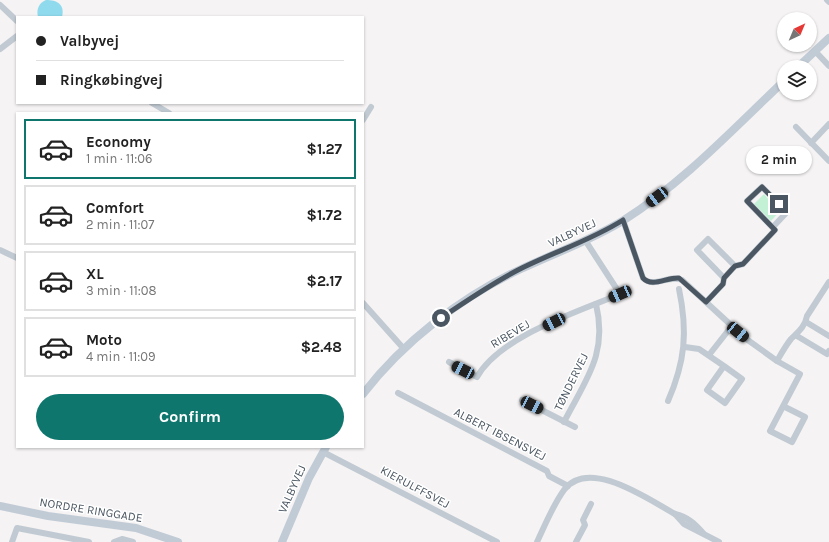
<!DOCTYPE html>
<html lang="en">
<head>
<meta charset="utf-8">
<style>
  body { margin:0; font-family:Karla,sans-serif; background:#f2f2f2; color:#222; height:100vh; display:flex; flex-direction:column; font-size:15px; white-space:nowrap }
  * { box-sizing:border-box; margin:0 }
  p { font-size:13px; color:#767676 }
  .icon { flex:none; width:22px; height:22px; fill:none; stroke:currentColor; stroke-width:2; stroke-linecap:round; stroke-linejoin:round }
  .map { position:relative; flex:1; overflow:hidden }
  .side { position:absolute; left:16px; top:112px; width:348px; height:336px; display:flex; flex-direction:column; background:#fff; border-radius:0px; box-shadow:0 1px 3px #0004 }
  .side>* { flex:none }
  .guide { position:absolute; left:16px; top:16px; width:348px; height:88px; border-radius:0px; box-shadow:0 1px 3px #0004; display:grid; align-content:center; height:88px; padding:0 20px; background:#fff }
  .needle { width:26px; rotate:44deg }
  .tools { position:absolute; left:777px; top:12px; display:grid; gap:8px }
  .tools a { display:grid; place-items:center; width:40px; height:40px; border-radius:50%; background:#fff; box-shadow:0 1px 3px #0004; font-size:20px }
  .end { position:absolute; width:18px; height:18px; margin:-9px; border:5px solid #4a5661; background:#fff; box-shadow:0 0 0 2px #fff }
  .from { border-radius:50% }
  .bubble { position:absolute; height:28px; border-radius:14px; background:#fff; box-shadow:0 1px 3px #0004; font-size:13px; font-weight:700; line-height:28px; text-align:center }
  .car { position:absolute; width:12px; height:24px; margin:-12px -6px; border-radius:5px; box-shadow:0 0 3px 1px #0007; background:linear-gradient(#222 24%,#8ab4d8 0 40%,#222 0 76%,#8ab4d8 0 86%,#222 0) }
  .guide b { display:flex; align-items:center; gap:14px; height:38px; font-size:15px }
  .guide b+b { border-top:1px solid #e0e0e0 }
  .guide i { width:10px; height:10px; background:#222 }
  ul { padding:7px 0 0; list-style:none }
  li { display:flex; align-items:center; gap:12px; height:60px; margin:0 8px 6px; padding:0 12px; border:2px solid #e0e0e0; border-radius:0px }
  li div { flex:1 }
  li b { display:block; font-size:15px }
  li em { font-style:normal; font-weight:700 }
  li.current { border-color:#0f766e }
  li>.icon { width:36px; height:36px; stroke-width:1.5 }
  .primary-button { display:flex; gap:8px; margin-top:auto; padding:8px 20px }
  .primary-button a { flex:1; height:46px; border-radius:24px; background:#0f766e; color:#fff; font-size:16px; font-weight:700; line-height:46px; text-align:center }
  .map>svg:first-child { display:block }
  .green { fill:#c3f1d5 }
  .water { fill:#90daee }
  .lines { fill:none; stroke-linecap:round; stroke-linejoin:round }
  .street { stroke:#c1cad2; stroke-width:6 }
  .secondary { stroke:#c1cbd6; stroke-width:8 }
  .route { stroke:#4a5661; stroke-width:5 }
  .labels { text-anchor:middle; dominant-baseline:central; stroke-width:3; stroke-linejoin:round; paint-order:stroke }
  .street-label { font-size:12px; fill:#4a5661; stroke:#fff }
</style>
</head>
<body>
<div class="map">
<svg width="829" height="542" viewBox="0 0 829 542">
  <rect width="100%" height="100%" fill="#f5f3f3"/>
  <path class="green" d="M 764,194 L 779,212 L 771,221 L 754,204 Z"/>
  <path class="water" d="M 46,0 C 57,0 65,4 62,17 L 38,17 C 36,9 39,3 46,0 Z"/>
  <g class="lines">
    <g class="street">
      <path d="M 827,0 L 829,2"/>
      <path d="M 0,5 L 17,21"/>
      <path d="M 0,49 L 17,36"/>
      <path d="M 815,51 L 829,66"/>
      <path d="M 152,103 L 169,113"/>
      <path d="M 363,120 L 371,107"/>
      <path d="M 796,127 L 829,161"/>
      <path d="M 811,143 L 829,124"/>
      <path d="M 623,220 L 643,278 C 654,289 669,274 682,280 L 745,338 L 777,361 L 800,374 L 770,431 L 792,442 L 805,417 L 783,406"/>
      <path d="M 0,250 L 17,258"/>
      <path d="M 724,278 L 697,250 L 708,239 L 735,266"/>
      <path d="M 706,302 L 723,284 L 724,278 L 735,266 L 743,264 L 775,230 L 747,201 L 762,187 L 787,212 L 773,227"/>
      <path d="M 363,303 L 404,349"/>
      <path d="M 806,322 L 829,336"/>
      <path d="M 797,336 L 827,354 L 829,351"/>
      <path d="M 685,347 L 699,349 L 724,366 L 707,390 L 725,403 L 742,379 L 724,366"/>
      <path d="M 709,355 L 731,327"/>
      <path d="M 777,361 C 781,354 786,345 791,339 C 798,332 805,327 807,316 L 829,282"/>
      <path d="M 449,362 L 477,377 C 500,336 578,312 620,294 L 585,240"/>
      <path d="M 398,393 L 547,471 L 549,476 L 568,486"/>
      <path d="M 522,400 L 575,427"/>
      <path d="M 668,401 C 685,362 688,332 679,289"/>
      <path d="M 564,422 C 586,379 608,354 596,304"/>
      <path d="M 323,452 L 497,542"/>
      <path d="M 675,514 L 684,524 L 719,542"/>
      <path d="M 12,542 L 17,528 L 89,542"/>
      <path d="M 114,542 L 122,539 L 133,542"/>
      <path d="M 537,542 C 545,525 553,505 564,490 C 589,457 649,500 675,514 C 688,517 695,524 703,533"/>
      <path d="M 576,542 L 585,525 L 583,520 L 591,504"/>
    </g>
    <g class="secondary">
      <path d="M 798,67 L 829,38"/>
      <path d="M 363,394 C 403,342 461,297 521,269 C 555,253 592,240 624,220 C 684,182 733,129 784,81"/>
      <path d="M 0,506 L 48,516 L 136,528 L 178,542"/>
      <path d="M 282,542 L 309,478 L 326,447"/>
    </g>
  </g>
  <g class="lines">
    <path class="route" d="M 441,318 C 466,301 491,284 518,270 C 553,252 590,241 623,220 L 643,278 C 652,288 667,277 679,278 L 706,302 L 723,284 L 724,278 L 735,266 L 743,264 L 775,230 L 747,201 L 762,187 L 779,204"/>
  </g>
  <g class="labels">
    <g class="street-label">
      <text transform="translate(572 233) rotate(-25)">VALBYVEJ</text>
      <text transform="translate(510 334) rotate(-31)">RIBEVEJ</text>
      <text transform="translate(571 382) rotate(-64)">TØNDERVEJ</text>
      <text transform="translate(500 434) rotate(27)">ALBERT IBSENSVEJ</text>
      <text transform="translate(415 487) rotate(28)">KIERULFFSVEJ</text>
      <text transform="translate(292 489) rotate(-66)">VALBYVEJ</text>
      <text transform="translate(91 510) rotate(9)">NORDRE RINGGADE</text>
    </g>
  </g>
</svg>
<div class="tools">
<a><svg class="needle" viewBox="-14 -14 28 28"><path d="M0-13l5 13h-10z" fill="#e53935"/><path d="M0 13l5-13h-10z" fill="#767676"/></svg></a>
<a><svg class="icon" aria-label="layers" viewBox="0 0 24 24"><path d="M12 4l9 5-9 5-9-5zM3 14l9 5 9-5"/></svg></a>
</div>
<i class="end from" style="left:441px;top:318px"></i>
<i class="end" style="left:779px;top:204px"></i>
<div class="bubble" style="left:746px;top:146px;width:66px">2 min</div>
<i class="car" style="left:657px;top:197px;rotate:233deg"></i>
<i class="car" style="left:620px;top:294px;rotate:247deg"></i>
<i class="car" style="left:554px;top:322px;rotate:243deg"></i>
<i class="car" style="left:738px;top:332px;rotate:129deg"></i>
<i class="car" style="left:463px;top:370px;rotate:297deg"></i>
<i class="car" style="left:532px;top:405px;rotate:117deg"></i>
<div class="guide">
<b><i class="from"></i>Valbyvej</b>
<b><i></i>Ringkøbingvej</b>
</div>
<section class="side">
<ul>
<li class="current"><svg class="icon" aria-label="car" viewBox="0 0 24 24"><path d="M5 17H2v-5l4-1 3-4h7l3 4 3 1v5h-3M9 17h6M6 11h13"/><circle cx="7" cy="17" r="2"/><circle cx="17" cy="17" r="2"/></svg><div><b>Economy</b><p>1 min · 11:06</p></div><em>$1.27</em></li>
<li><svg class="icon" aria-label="car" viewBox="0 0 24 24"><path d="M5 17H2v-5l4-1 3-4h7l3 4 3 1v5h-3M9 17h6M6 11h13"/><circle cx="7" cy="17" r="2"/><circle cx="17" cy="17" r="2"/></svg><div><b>Comfort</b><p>2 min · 11:07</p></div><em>$1.72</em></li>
<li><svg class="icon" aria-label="car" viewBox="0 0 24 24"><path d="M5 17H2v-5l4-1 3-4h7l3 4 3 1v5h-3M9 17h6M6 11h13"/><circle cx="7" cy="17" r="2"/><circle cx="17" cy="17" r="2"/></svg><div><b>XL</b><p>3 min · 11:08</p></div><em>$2.17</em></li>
<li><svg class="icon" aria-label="car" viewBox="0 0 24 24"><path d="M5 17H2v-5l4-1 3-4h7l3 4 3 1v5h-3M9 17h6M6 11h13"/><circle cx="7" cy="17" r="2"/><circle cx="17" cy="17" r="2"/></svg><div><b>Moto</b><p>4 min · 11:09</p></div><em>$2.48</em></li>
</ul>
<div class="primary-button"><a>Confirm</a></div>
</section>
</div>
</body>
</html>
